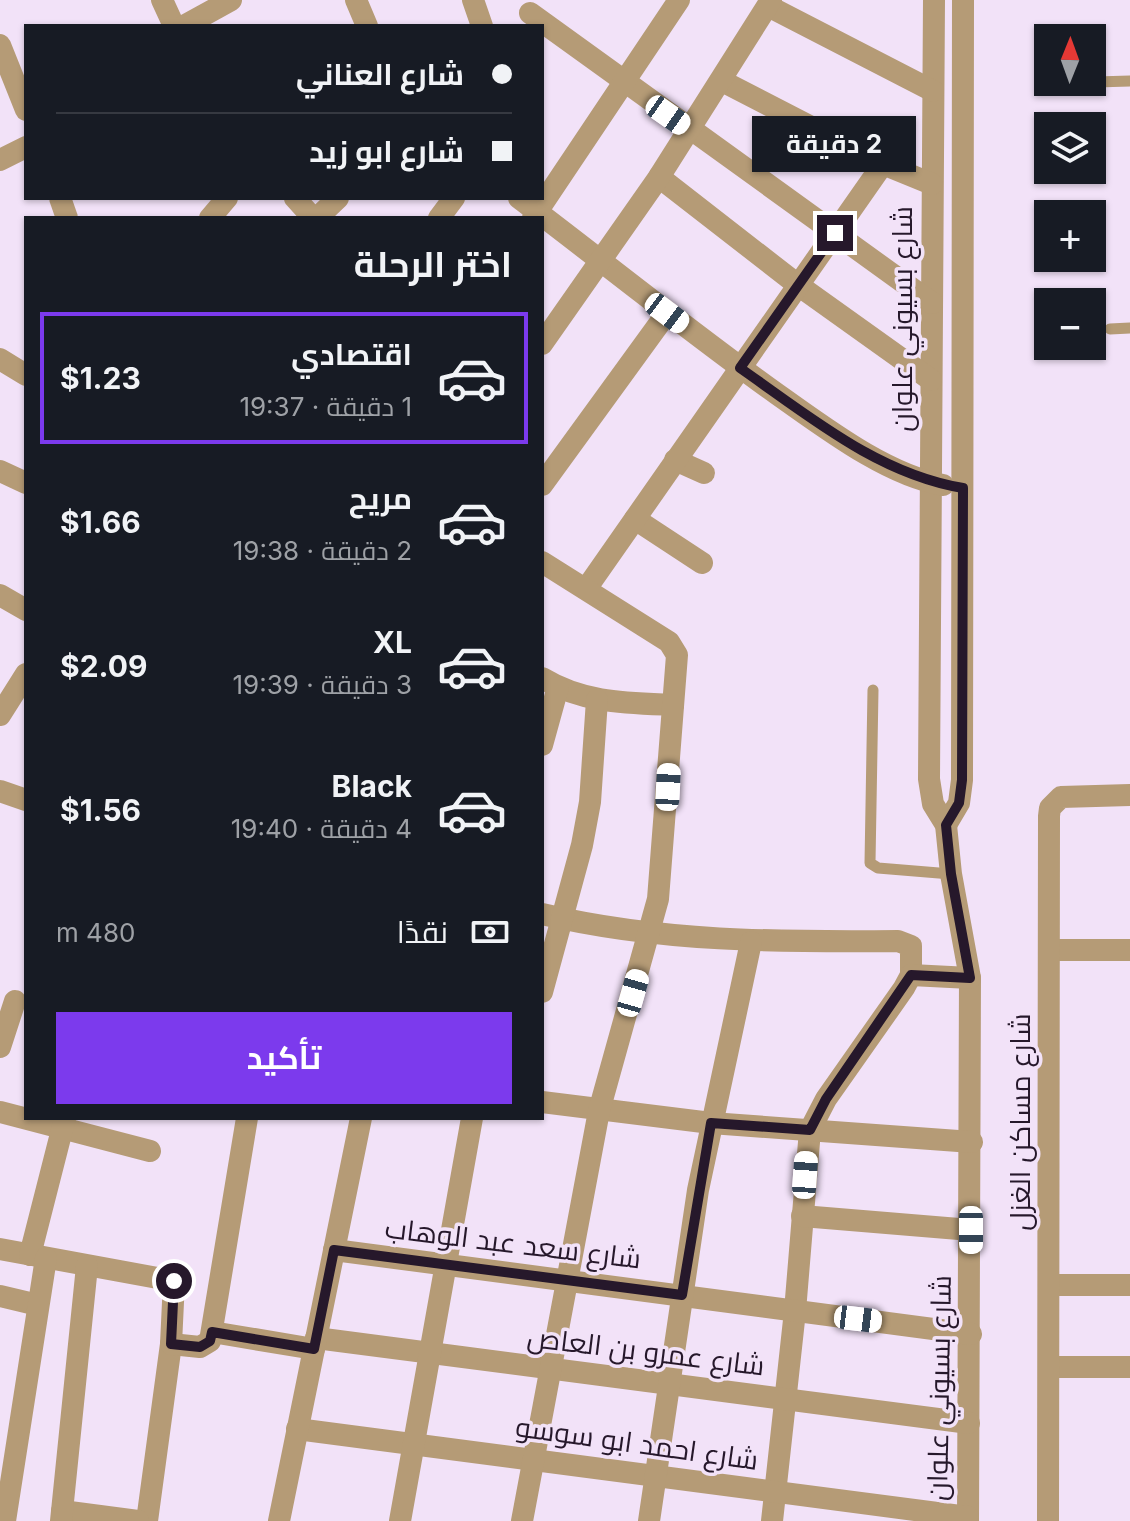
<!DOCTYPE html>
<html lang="ar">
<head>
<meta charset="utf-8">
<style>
  body { margin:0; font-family:Inter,Cairo,sans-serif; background:#20242c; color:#f1f3f6; direction:rtl; height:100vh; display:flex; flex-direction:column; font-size:30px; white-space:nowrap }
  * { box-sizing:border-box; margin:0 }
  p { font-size:26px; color:#9ea1a6 }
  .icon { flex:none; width:44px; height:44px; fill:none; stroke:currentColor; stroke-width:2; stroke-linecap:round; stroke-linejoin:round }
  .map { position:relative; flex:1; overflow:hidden; direction:ltr }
  .drawer { position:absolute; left:24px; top:216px; width:520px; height:904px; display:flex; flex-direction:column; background:#171b24; border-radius:0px; box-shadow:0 2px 6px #0004; direction:rtl }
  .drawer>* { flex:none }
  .top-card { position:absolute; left:24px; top:24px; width:520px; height:176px; border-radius:0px; box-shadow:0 2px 6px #0004; direction:rtl; display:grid; align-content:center; height:176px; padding:0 32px; background:#171b24 }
  .needle { width:52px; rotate:1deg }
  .tools { position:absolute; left:1034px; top:24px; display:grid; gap:16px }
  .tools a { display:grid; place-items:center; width:72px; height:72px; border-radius:0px; background:#171b24; box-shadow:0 2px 6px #0004; font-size:40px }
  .end { position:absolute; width:36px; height:36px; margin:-18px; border:10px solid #26182b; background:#fff; box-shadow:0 0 0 4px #fff }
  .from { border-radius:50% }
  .bubble { position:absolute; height:56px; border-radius:0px; background:#171b24; box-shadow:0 2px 6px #0004; font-size:26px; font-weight:700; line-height:56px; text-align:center; direction:rtl }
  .car { position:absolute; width:24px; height:48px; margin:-24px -12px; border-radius:10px; box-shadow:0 0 6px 2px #0007; background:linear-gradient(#fff 24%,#345 0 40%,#fff 0 76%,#345 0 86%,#fff 0) }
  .top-card b { display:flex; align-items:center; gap:28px; height:76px; font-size:30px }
  .top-card b+b { border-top:2px solid #363941 }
  .top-card i { width:20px; height:20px; background:#f1f3f6 }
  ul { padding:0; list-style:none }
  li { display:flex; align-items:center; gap:24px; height:132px; margin:0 16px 12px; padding:0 16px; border:4px solid transparent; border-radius:0px }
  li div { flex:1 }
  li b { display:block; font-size:30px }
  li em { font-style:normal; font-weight:700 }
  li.on { border-color:#7c3aed }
  li>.icon { width:72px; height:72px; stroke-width:1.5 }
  h2 { padding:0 32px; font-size:36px; line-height:96px }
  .pay { display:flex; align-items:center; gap:20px; height:88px; padding:0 32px; font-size:30px }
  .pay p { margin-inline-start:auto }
  .cta { display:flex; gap:16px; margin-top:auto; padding:16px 32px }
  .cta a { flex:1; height:92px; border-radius:0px; background:#7c3aed; color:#fff; font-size:32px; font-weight:700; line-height:92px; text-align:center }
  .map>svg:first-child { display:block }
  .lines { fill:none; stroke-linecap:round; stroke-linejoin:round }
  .service { stroke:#b59b76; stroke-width:11 }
  .minor { stroke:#b59b76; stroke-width:22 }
  .route { stroke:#26182b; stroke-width:10 }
  .labels { text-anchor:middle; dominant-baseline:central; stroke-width:7; stroke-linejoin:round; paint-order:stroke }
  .street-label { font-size:28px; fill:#26182b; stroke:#f2e2f8 }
</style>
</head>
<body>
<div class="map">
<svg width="1130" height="1521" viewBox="0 0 1130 1521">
  <rect width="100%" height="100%" fill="#f2e2f8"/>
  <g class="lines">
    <g class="service">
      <path d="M 1096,82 L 1130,81"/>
      <path d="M 1110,329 L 1130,328"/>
      <path d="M 873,690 L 870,863 L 878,868 L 951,874"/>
    </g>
    <g class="minor">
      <path d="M 162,0 L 174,26"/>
      <path d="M 356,0 L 367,26"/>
      <path d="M 473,0 L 482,26"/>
      <path d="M 934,0 L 929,779 L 933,804 L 946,825 L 951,874 L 970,978 L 968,1521"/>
      <path d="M 768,6 L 933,91"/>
      <path d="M 530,13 L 932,303"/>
      <path d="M 184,26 L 231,0"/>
      <path d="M 0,45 L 26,110"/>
      <path d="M 722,81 L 883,164 L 932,184"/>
      <path d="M 0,160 L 26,147"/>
      <path d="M 659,177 L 798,285 L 931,380"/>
      <path d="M 60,198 L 67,218"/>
      <path d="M 295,198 L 313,218"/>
      <path d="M 519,198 C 605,263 689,331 777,394 C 824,427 886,475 943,485"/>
      <path d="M 210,218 L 227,198"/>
      <path d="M 317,218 L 338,198"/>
      <path d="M 439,218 L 454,198"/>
      <path d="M 533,218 L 679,0"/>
      <path d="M 542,344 L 659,177 L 771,0"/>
      <path d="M 0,359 L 26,375"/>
      <path d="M 675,460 L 704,473"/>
      <path d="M 0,471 L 26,483"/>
      <path d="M 542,485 L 667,313"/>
      <path d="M 635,519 L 702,563"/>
      <path d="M 586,589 L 883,164"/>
      <path d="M 0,595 L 26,610"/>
      <path d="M 542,678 C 583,703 626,703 673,705"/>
      <path d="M 0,715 L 26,674"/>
      <path d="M 542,745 L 558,687"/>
      <path d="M 0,791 L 26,800"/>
      <path d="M 946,825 L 959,803 L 962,780 L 963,0"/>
      <path d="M 542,914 C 660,942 778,942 898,941 L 911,946 L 911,975 L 904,988 L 826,1099 L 810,1130 L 795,1311 L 772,1521"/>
      <path d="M 1050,950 L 1130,950"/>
      <path d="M 911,975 L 970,978"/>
      <path d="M 542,992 L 582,845 L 590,802 L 597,700"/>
      <path d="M 0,1047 L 15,1001"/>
      <path d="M 542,1102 L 711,1123 L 972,1142"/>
      <path d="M 0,1112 L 150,1151"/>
      <path d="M 802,1216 L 971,1230"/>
      <path d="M 0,1249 L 174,1281 L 171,1344 L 147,1521"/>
      <path d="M 334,1250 L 971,1334"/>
      <path d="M 30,1255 L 65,1118"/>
      <path d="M 1049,1285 L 1130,1285"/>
      <path d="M 0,1296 L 38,1305"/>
      <path d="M 212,1332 L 314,1349"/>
      <path d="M 316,1338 L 969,1423"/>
      <path d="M 171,1344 L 200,1347 L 210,1341 L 247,1118"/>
      <path d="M 1049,1367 L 1130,1367"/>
      <path d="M 297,1429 L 968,1517"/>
      <path d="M 62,1511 L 138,1521"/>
      <path d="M 5,1521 L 46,1258"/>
      <path d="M 61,1521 L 87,1266"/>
      <path d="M 279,1521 L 361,1118"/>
      <path d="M 400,1521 L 472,1118"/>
      <path d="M 522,1521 L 599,1111 L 658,899 L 677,655 L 669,642 L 542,562"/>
      <path d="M 649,1521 L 698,1190 L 751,942"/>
      <path d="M 1048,1521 L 1049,816 L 1050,808 L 1061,797 L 1130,795"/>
    </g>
  </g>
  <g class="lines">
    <path class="route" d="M 174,1281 L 171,1344 L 200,1347 L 210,1341 L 212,1332 L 314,1349 L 334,1250 L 682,1295 L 711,1123 L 810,1130 L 826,1099 L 911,975 L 970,978 L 951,874 L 946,825 L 959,803 L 962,780 L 963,488 C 878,474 809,416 740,368 L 835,233"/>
  </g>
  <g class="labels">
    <g class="street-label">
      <text transform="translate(902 319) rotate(-90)">شارع بسيوني علوان</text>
      <text transform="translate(1020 1122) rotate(-90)">شارع مساكن الغزل</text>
      <text transform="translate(513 1243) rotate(7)">شارع سعد عبد الوهاب</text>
      <text transform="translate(646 1351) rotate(7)">شارع عمرو بن العاص</text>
      <text transform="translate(939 1388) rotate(-89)">شارع بسيوني علوان</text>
      <text transform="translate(637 1443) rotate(8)">شارع احمد ابو سوسو</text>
    </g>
  </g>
</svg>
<div class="tools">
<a><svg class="needle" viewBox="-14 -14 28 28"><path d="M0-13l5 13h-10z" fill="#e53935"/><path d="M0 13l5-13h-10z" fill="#9ea1a6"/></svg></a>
<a><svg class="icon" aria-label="layers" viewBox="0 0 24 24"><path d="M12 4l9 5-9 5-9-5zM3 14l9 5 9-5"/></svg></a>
<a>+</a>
<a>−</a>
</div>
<i class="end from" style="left:174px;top:1281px"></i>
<i class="end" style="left:835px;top:233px"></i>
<div class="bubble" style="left:752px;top:116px;width:164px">2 دقيقة</div>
<i class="car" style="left:668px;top:115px;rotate:125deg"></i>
<i class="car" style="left:667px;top:313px;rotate:127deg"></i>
<i class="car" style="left:668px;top:787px;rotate:3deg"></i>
<i class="car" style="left:633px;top:993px;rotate:16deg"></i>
<i class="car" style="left:805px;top:1175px;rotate:4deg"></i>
<i class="car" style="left:971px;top:1230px;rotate:180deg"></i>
<i class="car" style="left:858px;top:1319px;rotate:97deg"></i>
<div class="top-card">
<b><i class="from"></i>شارع العناني</b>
<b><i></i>شارع ابو زيد</b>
</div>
<section class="drawer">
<h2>اختر الرحلة</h2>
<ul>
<li class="on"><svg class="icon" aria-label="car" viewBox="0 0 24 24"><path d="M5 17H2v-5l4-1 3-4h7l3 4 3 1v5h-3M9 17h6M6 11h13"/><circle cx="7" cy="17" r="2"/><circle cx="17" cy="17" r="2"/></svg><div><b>اقتصادي</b><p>1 دقيقة · 19:37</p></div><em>$1.23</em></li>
<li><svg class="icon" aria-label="car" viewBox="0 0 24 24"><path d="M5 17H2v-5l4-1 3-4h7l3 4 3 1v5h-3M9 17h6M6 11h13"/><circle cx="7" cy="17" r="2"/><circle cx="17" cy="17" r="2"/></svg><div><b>مريح</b><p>2 دقيقة · 19:38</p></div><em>$1.66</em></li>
<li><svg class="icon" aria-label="car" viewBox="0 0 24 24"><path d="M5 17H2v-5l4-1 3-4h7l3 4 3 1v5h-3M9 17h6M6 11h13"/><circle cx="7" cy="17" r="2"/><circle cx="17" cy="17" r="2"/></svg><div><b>XL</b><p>3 دقيقة · 19:39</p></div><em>$2.09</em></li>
<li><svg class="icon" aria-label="car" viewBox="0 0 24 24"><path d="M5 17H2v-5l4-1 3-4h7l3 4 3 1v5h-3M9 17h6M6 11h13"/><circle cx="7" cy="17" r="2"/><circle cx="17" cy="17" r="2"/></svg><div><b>Black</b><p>4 دقيقة · 19:40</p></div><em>$1.56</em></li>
</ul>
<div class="pay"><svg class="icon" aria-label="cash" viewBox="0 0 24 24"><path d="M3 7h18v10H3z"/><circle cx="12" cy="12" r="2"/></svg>نقدًا<p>480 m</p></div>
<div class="cta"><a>تأكيد</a></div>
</section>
</div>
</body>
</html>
